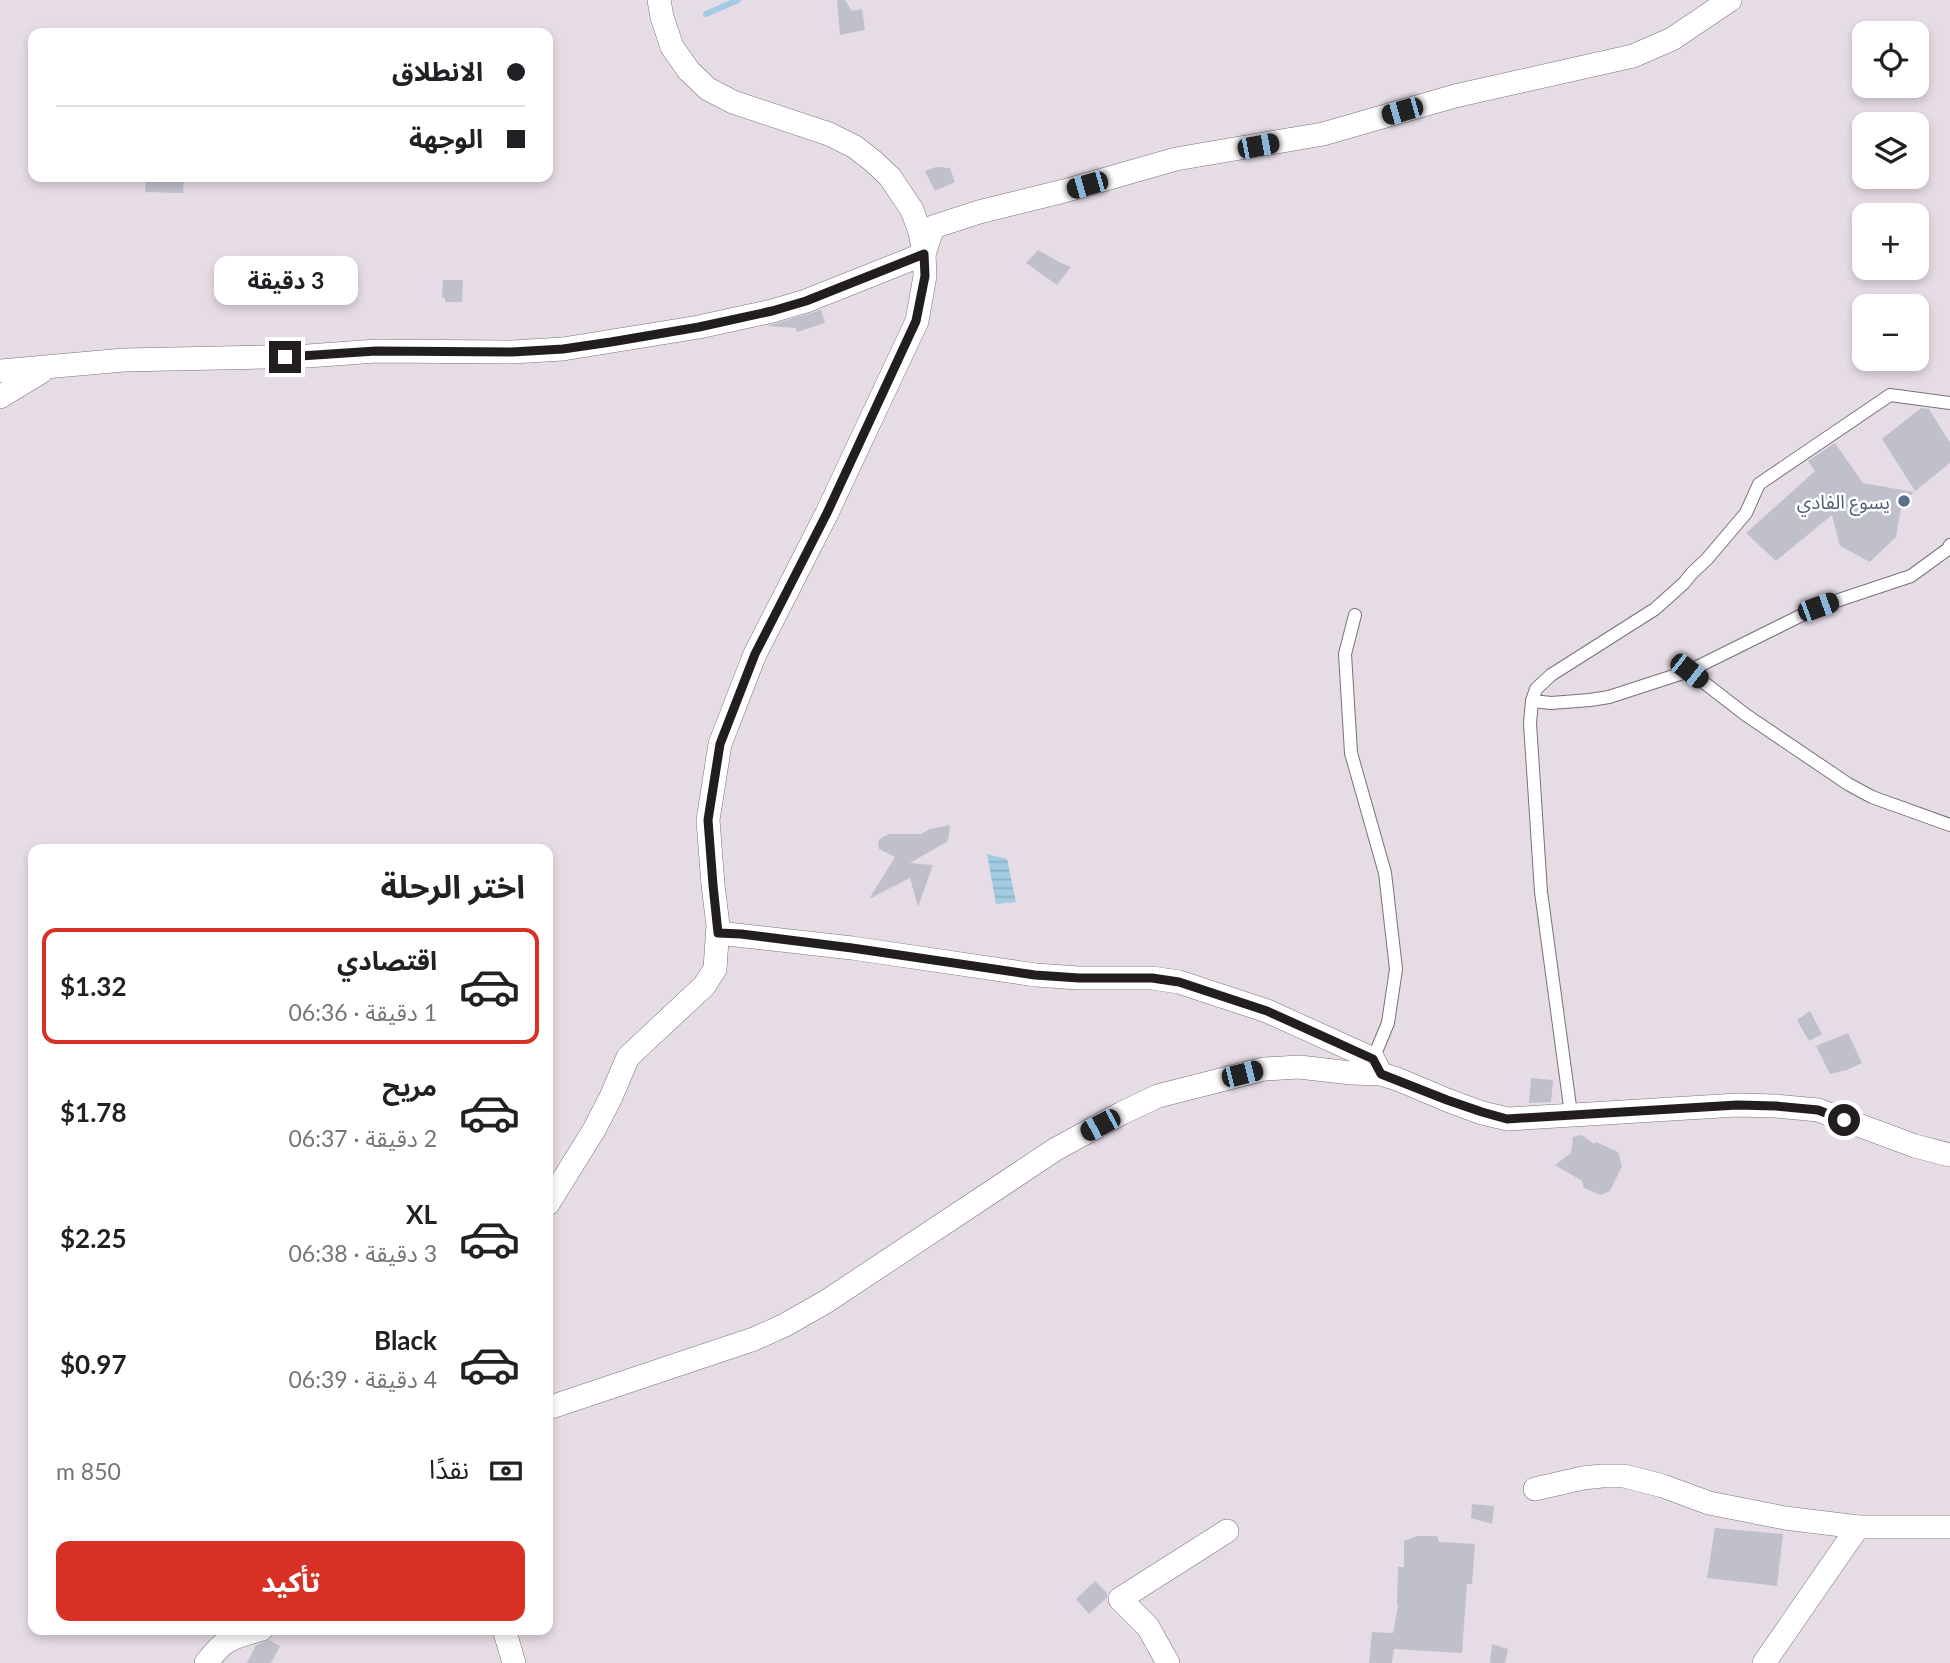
<!DOCTYPE html>
<html lang="ar">
<head>
<meta charset="utf-8">
<style>
  body { margin:0; font-family:Lato,"Noto Sans Arabic",sans-serif; background:#f6f6f6; color:#202124; direction:rtl; height:100vh; display:flex; flex-direction:column; font-size:26px; white-space:nowrap }
  * { box-sizing:border-box; margin:0 }
  p { font-size:23px; color:#757577 }
  .icon { flex:none; width:38px; height:38px; fill:none; stroke:currentColor; stroke-width:2; stroke-linecap:round; stroke-linejoin:round }
  .map { position:relative; flex:1; overflow:hidden; direction:ltr }
  .details { position:absolute; left:28px; top:844px; width:525px; height:791px; display:flex; flex-direction:column; background:#fff; border-radius:14px; box-shadow:0 4px 10px #0003; direction:rtl }
  .details>* { flex:none }
  .top-card { position:absolute; left:28px; top:28px; width:525px; height:154px; border-radius:14px; box-shadow:0 4px 10px #0003; direction:rtl; display:grid; align-content:center; height:154px; padding:0 28px; background:#fff }
  .controls { position:absolute; left:1852px; top:21px; display:grid; gap:14px }
  .controls a { display:grid; place-items:center; width:77px; height:77px; border-radius:14px; background:#fff; box-shadow:0 4px 10px #0003; font-size:35px }
  .end { position:absolute; width:32px; height:32px; margin:-16px; border:9px solid #211d20; background:#fff; box-shadow:0 0 0 4px #fff }
  .from { border-radius:50% }
  .bubble { position:absolute; height:49px; border-radius:14px; background:#fff; box-shadow:0 4px 10px #0003; font-size:23px; font-weight:700; line-height:49px; text-align:center; direction:rtl }
  .car { position:absolute; width:21px; height:42px; margin:-21px -10px; border-radius:9px; box-shadow:0 0 5px 2px #0007; background:linear-gradient(#222 24%,#8ab4d8 0 40%,#222 0 76%,#8ab4d8 0 86%,#222 0) }
  .top-card b { display:flex; align-items:center; gap:24px; height:66px; font-size:26px }
  .top-card b+b { border-top:2px solid #e0e0e0 }
  .top-card i { width:18px; height:18px; background:#202124 }
  ul { padding:0; list-style:none }
  li { display:flex; align-items:center; gap:21px; height:116px; margin:0 14px 10px; padding:0 14px; border:4px solid transparent; border-radius:14px }
  li div { flex:1 }
  li b { display:block; font-size:26px }
  li em { font-style:normal; font-weight:700 }
  li.current { border-color:#d93025 }
  li>.icon { width:63px; height:63px; stroke-width:1.5 }
  h2 { padding:0 28px; font-size:32px; line-height:84px }
  .pay { display:flex; align-items:center; gap:18px; height:77px; padding:0 28px; font-size:26px }
  .pay p { margin-inline-start:auto }
  .action { display:flex; gap:14px; margin-top:auto; padding:14px 28px }
  .action a { flex:1; height:80px; border-radius:14px; background:#d93025; color:#fff; font-size:28px; font-weight:700; line-height:80px; text-align:center }
  .map>svg:first-child { display:block }
  .water { fill:url(#water-rules) }
  .lines { fill:none; stroke-linecap:round; stroke-linejoin:round }
  .stream { stroke:#a1cce3; stroke-width:6 }
  .building { fill:#c0c0cd }
  .lane-casing { stroke:#7a7079; stroke-width:14 }
  .street-casing { stroke:#7a7079; stroke-width:24 }
  .lane { stroke:#fff; stroke-width:12 }
  .street { stroke:#fff; stroke-width:23 }
  .route { stroke:#211d20; stroke-width:9 }
  .service-dot { fill:#5c6f8a; stroke:#fff; stroke-width:2.5 }
  .labels { text-anchor:middle; dominant-baseline:central; stroke-width:5; stroke-linejoin:round; paint-order:stroke }
  .service-label { font-size:19px; fill:#4e5e75; stroke:#fff; text-anchor:end }
</style>
</head>
<body>
<div class="map">
<svg width="1950" height="1663" viewBox="0 0 1950 1663">
  <defs>
    <pattern id="water-rules" width="6" height="5" patternUnits="userSpaceOnUse" patternTransform="scale(1.75)"><rect width="6" height="5" fill="#a1cce3"/><path d="M0 2.5h6" fill="none" stroke="#8aafc2"/></pattern>
  </defs>
  <rect width="100%" height="100%" fill="#e6dce5"/>
  <path class="water" d="M 987,854 L 1007,859 L 1016,902 L 996,904 Z"/>
  <g class="lines">
    <path class="stream" d="M 706,14 L 738,0"/>
  </g>
  <g class="building">
    <path d="M 837,0 L 845,0 L 852,11 L 862,9 L 865,30 L 840,35 Z"/>
    <path d="M 936,167 L 950,168 L 955,182 L 935,191 L 925,171 Z"/>
    <path d="M 146,177 L 184,177 L 183,193 L 145,192 Z"/>
    <path d="M 1038,250 L 1061,263 L 1071,267 L 1057,285 L 1026,263 Z"/>
    <path d="M 443,280 L 463,280 L 462,302 L 445,302 L 445,298 L 442,298 Z"/>
    <path d="M 821,310 L 825,323 L 797,332 L 796,328 L 767,326 Z"/>
    <path d="M 1921,408 L 1929,409 L 1950,443 L 1950,463 L 1915,491 L 1882,439 Z"/>
    <path d="M 1835,443 L 1863,483 L 1914,492 L 1902,502 L 1896,537 L 1870,562 L 1840,546 L 1832,515 L 1776,561 L 1746,533 L 1815,471 L 1808,461 Z"/>
    <path d="M 950,825 L 948,841 L 910,863 L 933,865 L 918,907 L 910,878 L 869,899 L 895,857 L 879,849 L 878,842 L 881,838 L 889,834 L 921,834 L 930,829 Z"/>
    <path d="M 1810,1011 L 1822,1034 L 1809,1041 L 1797,1020 Z"/>
    <path d="M 1848,1033 L 1862,1063 L 1847,1070 L 1830,1074 L 1816,1046 Z"/>
    <path d="M 1531,1078 L 1553,1080 L 1551,1102 L 1529,1103 Z"/>
    <path d="M 1582,1135 L 1594,1144 L 1596,1142 L 1618,1152 L 1622,1166 L 1610,1191 L 1601,1195 L 1584,1188 L 1582,1181 L 1555,1165 L 1571,1153 L 1573,1137 Z"/>
    <path d="M 1472,1504 L 1494,1506 L 1492,1524 L 1471,1518 Z"/>
    <path d="M 1715,1528 L 1783,1534 L 1777,1586 L 1707,1578 Z"/>
    <path d="M 1417,1536 L 1437,1536 L 1439,1542 L 1475,1544 L 1472,1584 L 1467,1584 L 1462,1653 L 1394,1649 L 1392,1663 L 1369,1663 L 1372,1632 L 1393,1633 L 1398,1606 L 1397,1603 L 1398,1567 L 1404,1567 L 1404,1541 Z"/>
    <path d="M 1095,1581 L 1107,1593 L 1107,1598 L 1089,1614 L 1076,1599 Z"/>
    <path d="M 269,1640 L 280,1646 L 271,1663 L 247,1663 L 256,1645 Z"/>
    <path d="M 1492,1644 L 1508,1649 L 1505,1663 L 1490,1663 Z"/>
  </g>
  <g class="lines">
    <defs>
      <g id="lane">
        <path d="M 1355,615 L 1345,654 L 1351,753 L 1385,873 L 1396,969 L 1388,1023 L 1373,1059"/>
        <path d="M 1689,671 L 1746,715 L 1848,784 L 1872,797 L 1950,825"/>
        <path d="M 1532,701 L 1536,689 L 1551,675 L 1655,609 L 1684,583 L 1692,573 L 1707,559 L 1746,513 L 1759,484 L 1890,395 L 1950,403"/>
        <path d="M 1571,1114 L 1541,892 L 1530,723 L 1532,701 L 1551,703 L 1590,700 L 1609,697 L 1689,671 L 1818,607 L 1911,576 L 1948,549 L 1950,545"/>
      </g>
      <g id="street">
        <path d="M 0,371 L 124,360 L 308,356 L 376,351 L 512,352 L 563,349 L 699,327 L 772,311 L 806,301 L 924,254 L 933,227 L 979,212 L 1064,191 L 1176,159 L 1323,134 L 1455,96 L 1633,56 L 1672,39 L 1730,0"/>
        <path d="M 0,397 L 41,372"/>
        <path d="M 718,933 L 852,948 L 1036,975 L 1079,978 L 1152,978 L 1179,982 L 1267,1011 L 1373,1059 L 1381,1074"/>
        <path d="M 548,1204 L 594,1130 L 611,1097 L 628,1057 L 704,986 L 715,969 L 718,925 L 713,885 L 708,820 L 720,744 L 755,654 L 827,513 L 917,321 L 925,276 L 924,254 L 920,232 L 912,210 L 890,177 L 873,161 L 855,147 L 829,134 L 733,102 L 708,89 L 689,71 L 672,47 L 662,17 L 659,0"/>
        <path d="M 548,1408 L 754,1339 L 785,1325 L 827,1301 L 1056,1149 L 1122,1113 L 1158,1096 L 1264,1069 L 1299,1067 L 1351,1073 L 1381,1074 L 1397,1079 L 1447,1100 L 1482,1113 L 1508,1119 L 1737,1105 L 1776,1106 L 1818,1110 L 1915,1146 L 1950,1155"/>
        <path d="M 1535,1489 L 1583,1478 L 1602,1476 L 1624,1476 L 1663,1486 L 1709,1503 L 1785,1518 L 1858,1527 L 1950,1527"/>
        <path d="M 504,1629 L 514,1663"/>
        <path d="M 206,1663 C 225,1638 232,1638 262,1629"/>
        <path d="M 1168,1663 L 1148,1627 L 1120,1599 L 1227,1531"/>
        <path d="M 1764,1663 L 1858,1527"/>
      </g>
    </defs>
    <use href="#lane" class="lane-casing"/>
    <use href="#street" class="street-casing"/>
    <use href="#lane" class="lane"/>
    <use href="#street" class="street"/>
  </g>
  <g class="lines">
    <path class="route" d="M 285,357 L 376,351 L 512,352 L 563,349 L 611,342 L 699,327 L 772,311 L 806,301 L 924,254 L 925,276 L 916,321 L 827,513 L 755,654 L 720,744 L 708,820 L 713,885 L 718,933 L 741,934 L 852,948 L 1035,975 L 1079,978 L 1152,978 L 1179,982 L 1267,1011 L 1373,1059 L 1381,1074 L 1447,1100 L 1482,1112 L 1507,1119 L 1737,1105 L 1776,1106 L 1818,1110 L 1844,1120"/>
  </g>
  <circle class="service-dot" cx="1904" cy="501" r="7"/>
  <g class="labels">
    <g class="service-label">
      <text x="1890" y="501">يسوع الفادي</text>
    </g>
  </g>
</svg>
<div class="controls">
<a><svg class="icon" aria-label="locate" viewBox="0 0 24 24"><circle cx="12" cy="12" r="6"/><path d="M12 2v4M12 18v4M2 12h4M18 12h4"/></svg></a>
<a><svg class="icon" aria-label="layers" viewBox="0 0 24 24"><path d="M12 4l9 5-9 5-9-5zM3 14l9 5 9-5"/></svg></a>
<a>+</a>
<a>−</a>
</div>
<i class="end from" style="left:1844px;top:1120px"></i>
<i class="end" style="left:285px;top:357px"></i>
<div class="bubble" style="left:214px;top:256px;width:144px">3 دقيقة</div>
<i class="car" style="left:1402px;top:111px;rotate:254deg"></i>
<i class="car" style="left:1258px;top:146px;rotate:79deg"></i>
<i class="car" style="left:1087px;top:185px;rotate:254deg"></i>
<i class="car" style="left:1818px;top:607px;rotate:70deg"></i>
<i class="car" style="left:1689px;top:671px;rotate:128deg"></i>
<i class="car" style="left:1242px;top:1074px;rotate:76deg"></i>
<i class="car" style="left:1100px;top:1125px;rotate:242deg"></i>
<div class="top-card">
<b><i class="from"></i>الانطلاق</b>
<b><i></i>الوجهة</b>
</div>
<section class="details">
<h2>اختر الرحلة</h2>
<ul>
<li class="current"><svg class="icon" aria-label="car" viewBox="0 0 24 24"><path d="M5 17H2v-5l4-1 3-4h7l3 4 3 1v5h-3M9 17h6M6 11h13"/><circle cx="7" cy="17" r="2"/><circle cx="17" cy="17" r="2"/></svg><div><b>اقتصادي</b><p>1 دقيقة · 06:36</p></div><em>$1.32</em></li>
<li><svg class="icon" aria-label="car" viewBox="0 0 24 24"><path d="M5 17H2v-5l4-1 3-4h7l3 4 3 1v5h-3M9 17h6M6 11h13"/><circle cx="7" cy="17" r="2"/><circle cx="17" cy="17" r="2"/></svg><div><b>مريح</b><p>2 دقيقة · 06:37</p></div><em>$1.78</em></li>
<li><svg class="icon" aria-label="car" viewBox="0 0 24 24"><path d="M5 17H2v-5l4-1 3-4h7l3 4 3 1v5h-3M9 17h6M6 11h13"/><circle cx="7" cy="17" r="2"/><circle cx="17" cy="17" r="2"/></svg><div><b>XL</b><p>3 دقيقة · 06:38</p></div><em>$2.25</em></li>
<li><svg class="icon" aria-label="car" viewBox="0 0 24 24"><path d="M5 17H2v-5l4-1 3-4h7l3 4 3 1v5h-3M9 17h6M6 11h13"/><circle cx="7" cy="17" r="2"/><circle cx="17" cy="17" r="2"/></svg><div><b>Black</b><p>4 دقيقة · 06:39</p></div><em>$0.97</em></li>
</ul>
<div class="pay"><svg class="icon" aria-label="cash" viewBox="0 0 24 24"><path d="M3 7h18v10H3z"/><circle cx="12" cy="12" r="2"/></svg>نقدًا<p>850 m</p></div>
<div class="action"><a>تأكيد</a></div>
</section>
</div>
</body>
</html>
